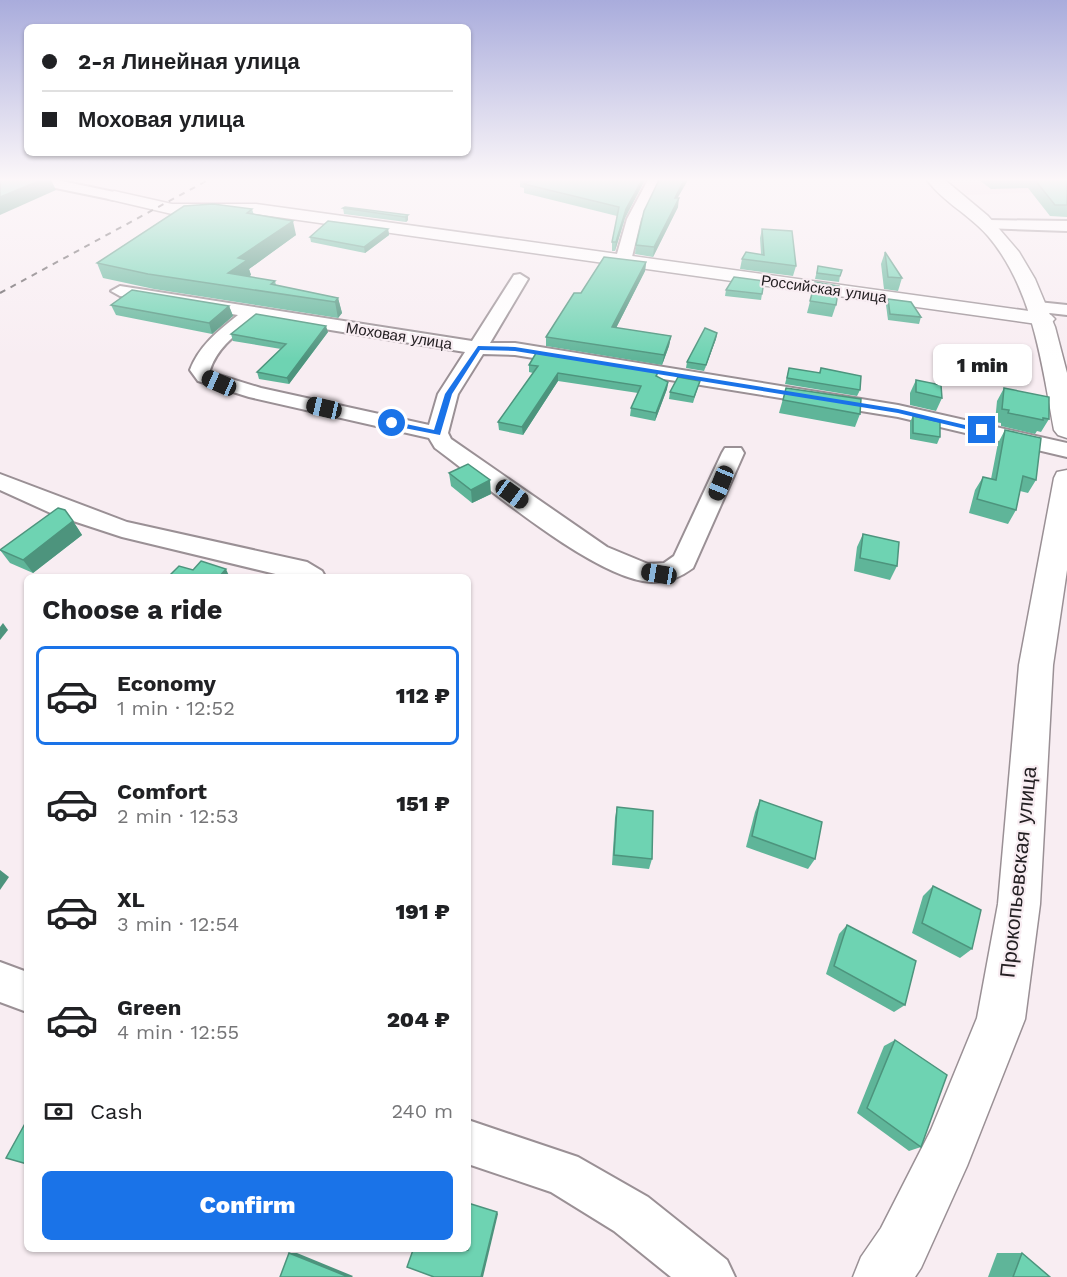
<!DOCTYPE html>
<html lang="en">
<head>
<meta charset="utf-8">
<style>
  body { margin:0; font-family:"Work Sans",sans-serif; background:#f2f2f2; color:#202124; height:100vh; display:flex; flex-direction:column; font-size:22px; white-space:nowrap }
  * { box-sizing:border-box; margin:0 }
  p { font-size:20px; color:#757577 }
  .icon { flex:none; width:33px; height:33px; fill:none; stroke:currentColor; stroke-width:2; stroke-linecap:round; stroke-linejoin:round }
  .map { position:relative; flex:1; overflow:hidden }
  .details { position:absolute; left:24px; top:574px; width:447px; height:678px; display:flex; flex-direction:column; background:#fff; border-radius:9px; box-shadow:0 2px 4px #0004 }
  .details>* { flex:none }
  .banner { position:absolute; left:24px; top:24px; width:447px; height:132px; border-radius:9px; box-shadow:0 2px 4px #0004; display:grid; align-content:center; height:132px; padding:0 18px; background:#fff }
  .end { position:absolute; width:27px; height:27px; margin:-14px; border:8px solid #1a73e8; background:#fff; box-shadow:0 0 0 3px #fff }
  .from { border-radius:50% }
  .bubble { position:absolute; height:42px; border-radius:9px; background:#fff; box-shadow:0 2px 4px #0004; font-size:20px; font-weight:800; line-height:42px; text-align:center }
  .car { position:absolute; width:18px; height:36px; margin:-18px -9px; border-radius:8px; box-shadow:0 0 4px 2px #0007; background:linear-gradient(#222 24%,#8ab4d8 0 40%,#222 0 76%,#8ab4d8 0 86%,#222 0) }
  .banner b { display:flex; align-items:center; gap:21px; height:57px; font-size:22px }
  .banner b+b { border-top:2px solid #e0e0e0 }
  .banner i { width:15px; height:15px; background:#202124 }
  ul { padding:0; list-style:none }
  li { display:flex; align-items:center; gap:18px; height:99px; margin:0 12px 9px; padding:0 6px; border:3px solid transparent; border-radius:9px }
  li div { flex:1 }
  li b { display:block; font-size:22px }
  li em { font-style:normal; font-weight:800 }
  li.selected { border-color:#1a73e8 }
  li>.icon { width:54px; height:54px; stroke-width:1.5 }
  h2 { padding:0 18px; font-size:27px; line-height:72px }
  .pay { display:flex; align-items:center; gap:15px; height:66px; padding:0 18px; font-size:22px }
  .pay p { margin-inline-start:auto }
  .cta { display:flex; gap:12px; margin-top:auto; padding:12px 18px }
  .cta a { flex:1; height:69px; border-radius:9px; background:#1a73e8; color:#fff; font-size:24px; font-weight:800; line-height:69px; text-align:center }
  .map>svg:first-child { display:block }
  .built { fill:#f2dfe8 }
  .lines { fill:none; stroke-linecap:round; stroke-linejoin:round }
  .street-casing { stroke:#9a9095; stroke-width:4 }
  .secondary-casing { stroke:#9a9095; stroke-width:3 }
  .primary-casing { stroke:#9a9095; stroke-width:3 }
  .street { fill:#fff; fill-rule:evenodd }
  .secondary { fill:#fff; fill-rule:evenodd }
  .primary { fill:#fff; fill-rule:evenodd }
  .rail { stroke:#555053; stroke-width:2; stroke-dasharray:6 6; stroke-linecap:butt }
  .wall { fill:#5fb599 }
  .shaded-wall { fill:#4d947d }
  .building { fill:#6ed3b2; stroke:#4d947d; stroke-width:1.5 }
  .route { fill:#1a73e8 }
  .labels { text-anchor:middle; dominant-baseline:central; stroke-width:4.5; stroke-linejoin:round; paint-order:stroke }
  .far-street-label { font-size:15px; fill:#242023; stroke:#f8edf2 }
  .near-street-label { font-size:21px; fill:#242023; stroke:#f8edf2 }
</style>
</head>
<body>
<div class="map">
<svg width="1067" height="1277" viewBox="0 0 1067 1277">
  <rect width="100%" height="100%" fill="#f8edf2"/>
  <path class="built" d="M 949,180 L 1067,180 L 1067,191 L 967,195 Z"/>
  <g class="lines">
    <defs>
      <g id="street">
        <path d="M 29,180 L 57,180 L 114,192 L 121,196 L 114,200 L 36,184 Z"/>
        <path d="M 648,180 L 662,180 L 641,219 L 631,261 L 623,266 L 617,264 L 615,261 L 627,219 Z"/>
        <path d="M 988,220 L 1067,221 L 1067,231 L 983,228 L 980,225 Z"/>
        <path d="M 520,274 L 528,279 L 490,343 L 515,343 L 898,405 L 1067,443 L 1067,457 L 898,417 L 515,355 L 483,354 L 458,394 L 448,433 L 451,439 L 607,547 L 648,564 L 664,563 L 674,556 L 722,453 L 725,448 L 741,448 L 744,453 L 693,568 C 681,577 666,583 651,582 C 594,579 484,484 435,448 L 429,438 L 249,397 L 198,381 L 190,370 C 199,346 218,331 238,315 L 120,296 L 111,291 L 120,286 L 472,341 L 514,275 ZM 257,318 L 465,352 L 438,394 L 429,425 L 261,388 L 212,373 L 210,370 C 218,346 238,333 257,318 Z"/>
        <path d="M 1038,302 L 1067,305 L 1067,315 L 1032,311 L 1029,307 Z"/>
        <path d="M 0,474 L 127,522 L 307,562 L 322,571 L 326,578 L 292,578 L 122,537 L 55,515 L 0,490 Z"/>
        <path d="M 0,962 L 27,972 L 27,1012 L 0,1002 Z"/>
        <path d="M 468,1120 L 578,1157 L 648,1197 L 727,1260 L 735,1277 L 671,1277 L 614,1231 L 551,1192 L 468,1164 Z"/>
      </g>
      <g id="secondary">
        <path d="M 114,191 L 172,204 L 256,204 L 1044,313 L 1051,315 L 1055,319 L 1051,323 L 1044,325 L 256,214 L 172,214 L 108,199 L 106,196 Z"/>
        <path d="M 1067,470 L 1067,570 L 1053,665 L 1040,904 L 1025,1019 L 967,1166 L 921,1268 L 915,1277 L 853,1277 L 861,1257 L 881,1228 L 931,1130 L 977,1018 L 998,904 L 1019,665 L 1054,478 L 1057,472 Z"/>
      </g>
      <path id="primary" d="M 927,180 L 945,180 L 988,216 L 1019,252 L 1035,279 L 1055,327 L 1067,373 L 1067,438 L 1058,435 L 1054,430 C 1042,364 1033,289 988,236 C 970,215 943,202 927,180 Z"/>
    </defs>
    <use href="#street" class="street-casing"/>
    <use href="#secondary" class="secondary-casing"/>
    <use href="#primary" class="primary-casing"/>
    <use href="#street" class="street"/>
    <use href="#secondary" class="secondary"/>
    <use href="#primary" class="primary"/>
    <path class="rail" d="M 0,293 L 208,180"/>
  </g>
  <g class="wall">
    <path d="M 520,180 L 645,180 L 625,218 L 615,251 L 612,251 L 612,242 L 617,216 L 524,193 L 524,188 L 520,187 Z"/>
    <path d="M 979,180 L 1067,180 L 1067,217 L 1050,216 L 1028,188 L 991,189 Z"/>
    <path d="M 678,198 L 678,207 L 653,257 L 635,254 L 636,245 Z"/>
    <path d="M 343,208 L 408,215 L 408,220 L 406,222 L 344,214 Z"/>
    <path d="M 252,209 L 254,215 L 296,235 L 249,269 L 251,275 L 248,277 L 275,281 L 276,285 L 338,298 L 342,313 L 338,318 L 154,289 L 103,278 L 97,263 Z"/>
    <path d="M 388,229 L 389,235 L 365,253 L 311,242 L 310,237 Z"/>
    <path d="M 762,229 L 796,266 L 793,276 L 740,269 L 742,259 L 761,254 L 760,238 Z"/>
    <path d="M 885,252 L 902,278 L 898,291 L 884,289 L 881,264 Z"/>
    <path d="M 646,262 L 645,271 L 616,328 L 671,336 L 669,346 L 662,365 L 546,346 L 546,337 L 581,293 Z"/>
    <path d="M 818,266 L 840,276 L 839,282 L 815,279 Z"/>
    <path d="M 815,282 L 836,305 L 832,317 L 807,313 Z"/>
    <path d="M 726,290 L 762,294 L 761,300 L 725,296 Z"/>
    <path d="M 888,299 L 921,317 L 919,324 L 888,320 L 886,305 Z"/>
    <path d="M 111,305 L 229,306 L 233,316 L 212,334 L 116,315 Z"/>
    <path d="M 328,332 L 289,384 L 259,379 L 257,372 L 281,349 L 233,341 L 231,334 Z"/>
    <path d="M 717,333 L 716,339 L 704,371 L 686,368 L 687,362 Z"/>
    <path d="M 529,365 L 658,372 L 657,377 L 668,382 L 667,389 L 655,421 L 630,416 L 631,408 L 638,393 L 558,381 L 523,435 L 499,430 L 498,422 L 533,373 L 529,372 Z"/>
    <path d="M 789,368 L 819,373 L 821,368 L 860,390 L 857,396 L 785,384 Z"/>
    <path d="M 916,380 L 942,398 L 936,411 L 910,405 L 910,393 Z"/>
    <path d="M 700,381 L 693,403 L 669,399 L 670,392 Z"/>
    <path d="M 786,388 L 860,414 L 855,427 L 779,413 Z"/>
    <path d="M 1004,388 L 1049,419 L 1041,432 L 1037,431 L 1035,434 L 1001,426 L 1001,423 L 995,422 L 997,401 Z"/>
    <path d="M 913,416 L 940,437 L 937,444 L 910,439 L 910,422 Z"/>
    <path d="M 1005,430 L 1036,480 L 1028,493 L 1020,491 L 1016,510 L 1008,524 L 969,513 L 975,490 L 983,477 L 991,479 L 998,443 Z"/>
    <path d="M 449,473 L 491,494 L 472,503 L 451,486 Z"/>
    <path d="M 73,521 L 82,535 L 33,573 L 10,563 L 0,550 Z"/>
    <path d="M 863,534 L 897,566 L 890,580 L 854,571 L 857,547 Z"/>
    <path d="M 760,800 L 815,859 L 808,869 L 746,847 L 755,812 Z"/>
    <path d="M 617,807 L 652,859 L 649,869 L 612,865 L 615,818 Z"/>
    <path d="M 933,886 L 972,949 L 960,958 L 912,933 L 923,896 Z"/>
    <path d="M 847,925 L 905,1005 L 894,1012 L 826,974 L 839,934 Z"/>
    <path d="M 895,1040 L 921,1147 L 909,1151 L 857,1113 L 884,1046 Z"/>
    <path d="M 997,1253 L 1022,1253 L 1050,1277 L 988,1277 Z"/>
  </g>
  <g class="shaded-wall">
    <path d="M 41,180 L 51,180 L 56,190 L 0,215 L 0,197 Z"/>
    <path d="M 642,180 L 645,180 L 625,218 L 615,251 L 616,242 L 626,209 Z"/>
    <path d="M 684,180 L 688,180 L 673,206 L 675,198 Z"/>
    <path d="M 679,198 L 678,207 L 653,257 L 654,247 Z"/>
    <path d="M 408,215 L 408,220 L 406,222 L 405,217 Z"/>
    <path d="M 293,221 L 296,235 L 249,269 L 251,275 L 234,287 L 228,273 L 238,258 Z"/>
    <path d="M 388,229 L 389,235 L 365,253 L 364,247 Z"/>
    <path d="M 646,262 L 645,271 L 612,336 L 612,327 Z"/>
    <path d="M 338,298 L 342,313 L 338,318 L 335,302 Z"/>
    <path d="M 229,306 L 233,316 L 212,334 L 209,323 Z"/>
    <path d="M 326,326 L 328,332 L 289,384 L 287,378 Z"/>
    <path d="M 717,333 L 716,339 L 704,371 L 706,365 Z"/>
    <path d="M 671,336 L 669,346 L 662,365 L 664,355 Z"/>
    <path d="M 558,373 L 558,381 L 523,435 L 522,427 Z"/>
    <path d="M 668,382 L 667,389 L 655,421 L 656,413 Z"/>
    <path d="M 490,480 L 491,494 L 472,503 L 471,490 Z"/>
    <path d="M 73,521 L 82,535 L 33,573 L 23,560 Z"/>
    <path d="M 226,569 L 230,578 L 218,578 Z"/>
    <path d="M 3,623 L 8,630 L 0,640 L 0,627 Z"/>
    <path d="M 0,870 L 9,877 L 0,890 Z"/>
    <path d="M 497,1212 L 498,1214 L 483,1277 L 481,1277 Z"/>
    <path d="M 289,1253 L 297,1253 L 353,1276 L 352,1277 L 346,1277 Z"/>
  </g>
  <g class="building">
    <path d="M 0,180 L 41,180 L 0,197 Z"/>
    <path d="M 526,180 L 642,180 L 626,209 L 616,242 L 612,242 L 619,207 L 524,184 L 530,181 Z"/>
    <path d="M 659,180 L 684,180 L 675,198 L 679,198 L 654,247 L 636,245 L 644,211 Z"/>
    <path d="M 1035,180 L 1067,180 L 1067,205 L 1055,205 Z"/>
    <path d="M 213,204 L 252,209 L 247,213 L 293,221 L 238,258 L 247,260 L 228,273 L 275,281 L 271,284 L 338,298 L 335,302 L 148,274 L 97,263 L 184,206 Z"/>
    <path d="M 345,207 L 408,215 L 405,217 L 343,208 Z"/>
    <path d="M 328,221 L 388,229 L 364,247 L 310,237 Z"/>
    <path d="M 762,229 L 792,231 L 796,266 L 742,259 L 746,252 L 764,255 Z"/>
    <path d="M 885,252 L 902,278 L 888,277 Z"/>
    <path d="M 604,257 L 646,262 L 612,327 L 671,336 L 664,355 L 546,337 L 574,293 L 581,293 Z"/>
    <path d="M 818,266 L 842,270 L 840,276 L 817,273 Z"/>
    <path d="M 734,277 L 764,281 L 762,294 L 726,290 Z"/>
    <path d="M 815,282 L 839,286 L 836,305 L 810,301 Z"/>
    <path d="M 132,290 L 229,306 L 209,323 L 111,305 Z"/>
    <path d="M 888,299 L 911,302 L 921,317 L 890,314 Z"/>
    <path d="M 256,314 L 326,326 L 287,378 L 257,372 L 286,344 L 231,334 Z"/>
    <path d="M 705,328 L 717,333 L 706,365 L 687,362 Z"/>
    <path d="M 536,353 L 658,372 L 656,376 L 668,382 L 656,413 L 631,408 L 641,386 L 558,373 L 522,427 L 498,422 L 538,366 L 529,365 Z"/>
    <path d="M 789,368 L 820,373 L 821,368 L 861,376 L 860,390 L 787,378 Z"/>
    <path d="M 678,377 L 700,381 L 694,397 L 670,392 Z"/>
    <path d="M 916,380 L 941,385 L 942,398 L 916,392 Z"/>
    <path d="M 786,388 L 861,399 L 860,414 L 783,400 Z"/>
    <path d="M 1004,388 L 1049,397 L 1049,419 L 1043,418 L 1043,420 L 1008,413 L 1009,410 L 1002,409 Z"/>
    <path d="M 913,416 L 940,422 L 940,437 L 913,433 Z"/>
    <path d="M 1005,430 L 1041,438 L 1036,480 L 1023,476 L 1016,510 L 977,499 L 983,477 L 996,480 Z"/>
    <path d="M 468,464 L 490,480 L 471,490 L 449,473 Z"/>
    <path d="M 58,508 L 65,510 L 73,521 L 23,560 L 0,550 Z"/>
    <path d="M 863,534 L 899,542 L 897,566 L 860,558 Z"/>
    <path d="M 201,561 L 226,569 L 218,578 L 167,578 L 179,566 L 193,570 Z"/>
    <path d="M 760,800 L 822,822 L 815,859 L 752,836 Z"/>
    <path d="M 617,807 L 653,811 L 652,859 L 614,855 Z"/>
    <path d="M 933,886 L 981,910 L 972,949 L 922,923 Z"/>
    <path d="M 847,925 L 916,961 L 905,1005 L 834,966 Z"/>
    <path d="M 895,1040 L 947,1075 L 921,1147 L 867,1108 Z"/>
    <path d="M 27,1120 L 27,1164 L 6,1158 Z"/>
    <path d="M 468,1203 L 497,1212 L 481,1277 L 434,1277 L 407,1267 L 413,1250 L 468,1250 Z"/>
    <path d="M 289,1253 L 346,1276 L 346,1277 L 280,1277 Z"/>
    <path d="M 1022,1253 L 1050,1277 L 1013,1277 Z"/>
  </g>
  <linearGradient id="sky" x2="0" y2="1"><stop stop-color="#a9acdc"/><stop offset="0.5" stop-color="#fcf7f9"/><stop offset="1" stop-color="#fcf7f9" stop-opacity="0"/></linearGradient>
  <rect width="1067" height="359" fill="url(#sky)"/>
  <path class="route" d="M 478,346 L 515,347 L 898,409 L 986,430 L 982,433 L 898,413 L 515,351 L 480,350 L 452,394 L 440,435 L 389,425 L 392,421 L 434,430 L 445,394 Z"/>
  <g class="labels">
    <g class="far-street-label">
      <text transform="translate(824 289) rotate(8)">Российская улица</text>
      <text transform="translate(399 336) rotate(9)">Моховая улица</text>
    </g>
    <g class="near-street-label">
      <text transform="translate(1018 872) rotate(-84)">Прокопьевская улица</text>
    </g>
  </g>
</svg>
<i class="end from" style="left:392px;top:423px"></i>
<i class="end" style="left:982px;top:430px"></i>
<div class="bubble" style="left:933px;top:344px;width:99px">1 min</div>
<i class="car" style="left:219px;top:383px;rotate:294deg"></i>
<i class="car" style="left:324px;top:408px;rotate:283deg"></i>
<i class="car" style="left:721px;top:483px;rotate:202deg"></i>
<i class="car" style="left:512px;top:494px;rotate:126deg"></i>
<i class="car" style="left:659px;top:574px;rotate:280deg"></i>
<div class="banner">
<b><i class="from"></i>2-я Линейная улица</b>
<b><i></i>Моховая улица</b>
</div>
<section class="details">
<h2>Choose a ride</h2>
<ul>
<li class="selected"><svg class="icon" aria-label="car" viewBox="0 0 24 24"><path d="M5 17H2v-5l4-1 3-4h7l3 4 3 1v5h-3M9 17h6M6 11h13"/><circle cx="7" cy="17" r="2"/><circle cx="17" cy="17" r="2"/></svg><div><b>Economy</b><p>1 min · 12:52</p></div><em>112 ₽</em></li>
<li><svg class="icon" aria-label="car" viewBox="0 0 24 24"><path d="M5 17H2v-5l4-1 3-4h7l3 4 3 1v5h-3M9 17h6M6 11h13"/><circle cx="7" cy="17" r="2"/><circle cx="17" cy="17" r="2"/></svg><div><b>Comfort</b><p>2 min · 12:53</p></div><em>151 ₽</em></li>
<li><svg class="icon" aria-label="car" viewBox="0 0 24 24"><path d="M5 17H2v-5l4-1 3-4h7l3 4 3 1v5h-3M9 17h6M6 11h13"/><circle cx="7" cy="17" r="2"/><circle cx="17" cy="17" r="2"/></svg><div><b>XL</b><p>3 min · 12:54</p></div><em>191 ₽</em></li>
<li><svg class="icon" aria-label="car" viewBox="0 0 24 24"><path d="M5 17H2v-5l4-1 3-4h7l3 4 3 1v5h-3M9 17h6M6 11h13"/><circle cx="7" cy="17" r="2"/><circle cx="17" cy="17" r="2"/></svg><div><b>Green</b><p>4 min · 12:55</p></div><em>204 ₽</em></li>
</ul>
<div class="pay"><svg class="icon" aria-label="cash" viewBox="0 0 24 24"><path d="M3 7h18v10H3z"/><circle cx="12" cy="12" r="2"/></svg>Cash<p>240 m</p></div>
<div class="cta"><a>Confirm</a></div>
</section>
</div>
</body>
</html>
